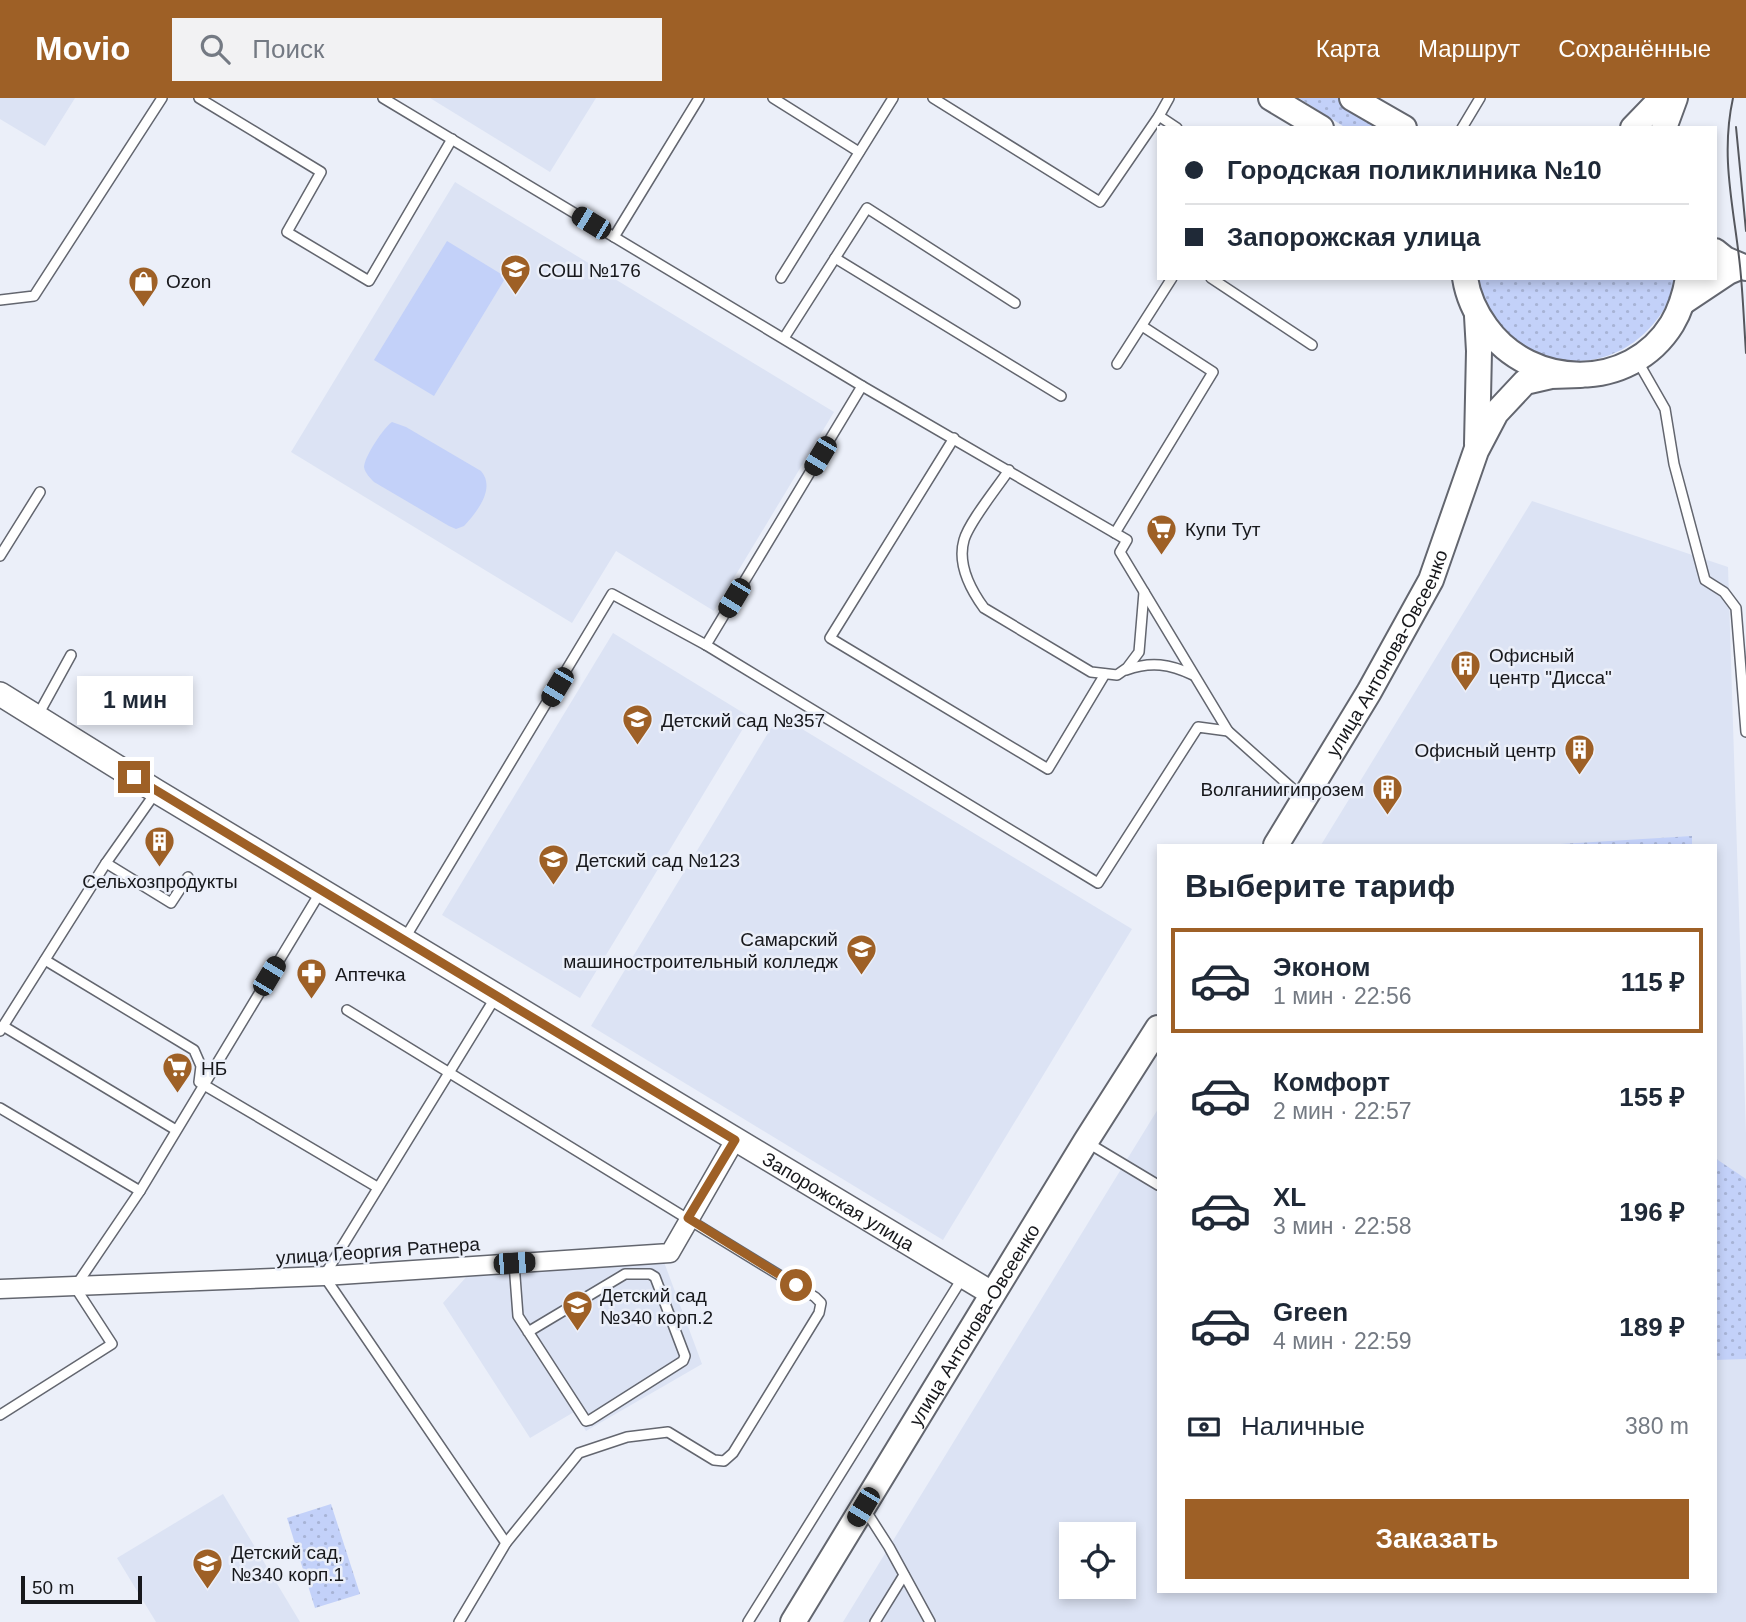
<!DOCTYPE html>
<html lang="ru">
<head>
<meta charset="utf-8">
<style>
  body { margin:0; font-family:Arial,sans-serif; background:#f2f2f3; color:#1f2937; height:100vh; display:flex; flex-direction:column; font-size:26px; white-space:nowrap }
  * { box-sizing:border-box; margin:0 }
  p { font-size:23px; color:#747a83 }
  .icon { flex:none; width:38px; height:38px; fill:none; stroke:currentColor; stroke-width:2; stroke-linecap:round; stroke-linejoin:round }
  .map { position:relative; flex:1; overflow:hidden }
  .drawer { position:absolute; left:1157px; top:746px; width:560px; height:749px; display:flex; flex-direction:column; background:#fff; border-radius:0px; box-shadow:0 4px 10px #0003 }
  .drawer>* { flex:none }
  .banner { position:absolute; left:1157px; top:28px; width:560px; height:154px; border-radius:0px; box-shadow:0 4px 10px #0003; display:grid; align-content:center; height:154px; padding:0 28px; background:#fff }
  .tools { position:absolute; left:1059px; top:1424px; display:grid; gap:14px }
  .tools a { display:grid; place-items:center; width:77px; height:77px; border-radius:0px; background:#fff; box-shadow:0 4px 10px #0003; font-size:35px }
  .scale { position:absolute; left:21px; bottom:18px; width:121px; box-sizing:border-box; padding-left:7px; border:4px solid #17181c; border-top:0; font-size:19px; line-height:24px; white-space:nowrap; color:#17181c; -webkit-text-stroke:5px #ebeff9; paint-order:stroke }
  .end { position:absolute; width:32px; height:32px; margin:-16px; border:9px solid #9e6026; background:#fff; box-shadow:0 0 0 4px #fff }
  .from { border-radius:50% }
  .bubble { position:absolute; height:49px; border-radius:0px; background:#fff; box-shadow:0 4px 10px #0003; font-size:23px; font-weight:700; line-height:49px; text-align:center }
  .car { position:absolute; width:21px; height:42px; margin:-21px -10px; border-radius:9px; box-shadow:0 0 5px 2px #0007; background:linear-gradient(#222 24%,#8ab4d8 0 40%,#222 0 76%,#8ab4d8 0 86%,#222 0) }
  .banner b { display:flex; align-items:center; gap:24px; height:66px; font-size:26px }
  .banner b+b { border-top:2px solid #e0e1e3 }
  .banner i { width:18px; height:18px; background:#1f2937 }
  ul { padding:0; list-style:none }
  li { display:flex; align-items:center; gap:21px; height:105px; margin:0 14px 10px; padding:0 14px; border:4px solid transparent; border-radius:0px }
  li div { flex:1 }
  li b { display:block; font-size:26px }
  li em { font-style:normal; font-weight:700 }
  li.current { border-color:#9e6026 }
  li>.icon { width:63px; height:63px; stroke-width:1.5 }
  h2 { padding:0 28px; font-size:32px; line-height:84px }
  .pay { display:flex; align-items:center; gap:18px; height:77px; padding:0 28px; font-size:26px }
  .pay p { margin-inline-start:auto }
  .action { display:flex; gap:14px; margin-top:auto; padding:14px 28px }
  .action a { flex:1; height:80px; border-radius:0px; background:#9e6026; color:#fff; font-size:28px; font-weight:700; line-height:80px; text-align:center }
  header { display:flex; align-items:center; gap:42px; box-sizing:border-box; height:98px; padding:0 35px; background:#9e6026; color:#fff }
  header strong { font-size:33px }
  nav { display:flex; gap:38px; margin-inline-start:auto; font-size:24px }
  .search { width:490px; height:63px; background:#f2f2f3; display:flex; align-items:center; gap:18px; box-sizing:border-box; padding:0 24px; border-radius:0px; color:#747a83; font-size:26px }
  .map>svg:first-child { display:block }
  .built { fill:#dce3f4; fill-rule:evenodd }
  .grass { fill:url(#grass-dots) }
  .garden { fill:#c3d1f9 }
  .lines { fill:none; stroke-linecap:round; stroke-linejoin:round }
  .service-casing { stroke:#63666f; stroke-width:12 }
  .minor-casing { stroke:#63666f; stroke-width:21 }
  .tertiary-casing { stroke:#63666f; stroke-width:26 }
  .secondary-casing { stroke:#63666f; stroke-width:28 }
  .service { stroke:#fff; stroke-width:9 }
  .minor { stroke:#fff; stroke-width:18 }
  .tertiary { stroke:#fff; stroke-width:23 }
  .secondary { stroke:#fff; stroke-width:24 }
  .tram { stroke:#55575d; stroke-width:2 }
  .route { stroke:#9e6026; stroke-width:9 }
  .labels { text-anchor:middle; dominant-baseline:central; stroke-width:5; stroke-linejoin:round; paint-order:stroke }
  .poi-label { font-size:19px; fill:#17181c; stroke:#ebeff9; text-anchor:start }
  .street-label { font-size:19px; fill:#17181c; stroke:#ebeff9 }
</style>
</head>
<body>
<header>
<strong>Movio</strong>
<div class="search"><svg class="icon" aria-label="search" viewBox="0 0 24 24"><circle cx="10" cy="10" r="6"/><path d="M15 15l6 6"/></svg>Поиск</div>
<nav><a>Карта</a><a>Маршрут</a><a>Сохранённые</a></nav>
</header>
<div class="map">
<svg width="1746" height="1524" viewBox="0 0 1746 1524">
  <defs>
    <pattern id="grass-dots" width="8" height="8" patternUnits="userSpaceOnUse" patternTransform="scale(1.75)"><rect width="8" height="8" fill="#c3d1f9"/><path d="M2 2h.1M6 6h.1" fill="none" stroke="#a7b3d5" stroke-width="1.8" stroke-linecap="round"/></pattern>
  </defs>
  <rect width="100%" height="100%" fill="#ebeff9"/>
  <g class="built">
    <path d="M 0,0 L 75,0 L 45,48 L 0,21 Z"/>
    <path d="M 430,0 L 596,0 L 550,74 Z"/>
    <path d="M 455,84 L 834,314 L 714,513 L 616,453 L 572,525 L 291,354 Z"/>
    <path d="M 1532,403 L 1728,469 L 1746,1036 L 1746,1524 L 843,1524 L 1158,1011 L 1158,1493 L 1715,1493 L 1715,747 L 1321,747 ZM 1071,1437 L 1124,1437 L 1124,1489 L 1071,1489 Z"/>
    <path d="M 613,535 L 750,619 L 580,900 L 442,817 Z"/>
    <path d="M 779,617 L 1132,831 L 943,1142 L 591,928 Z"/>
    <path d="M 664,1164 L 702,1266 L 586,1333 L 574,1314 L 530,1340 L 443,1205 L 468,1177 Z"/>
    <path d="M 223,1396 L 300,1524 L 156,1524 L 117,1460 Z"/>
  </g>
  <g class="grass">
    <path d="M 1299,0 L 1343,0 L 1398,30 L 1346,30 Z"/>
    <path d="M 1477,180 L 1675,180 C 1673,189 1671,199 1667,206 C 1635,265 1564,282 1512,239 C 1500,230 1488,216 1482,201 C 1480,195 1479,187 1477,180 Z"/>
    <path d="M 1692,738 L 1692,747 L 1544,747 Z"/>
    <path d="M 1715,1060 L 1746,1081 L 1746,1261 L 1715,1262 Z"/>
    <path d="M 331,1406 L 360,1496 L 315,1510 L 287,1420 Z"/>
  </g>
  <g class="garden">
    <path d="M 447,143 L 506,179 L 434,298 L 374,262 Z"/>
    <path d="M 392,324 L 406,329 L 481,373 C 496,390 477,414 464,428 L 456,431 L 449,428 L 374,384 C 370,380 365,375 364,369 C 364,359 384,329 392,324 Z"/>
  </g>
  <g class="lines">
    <defs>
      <g id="service">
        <path d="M 199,0 L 321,74 L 287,134 L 369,183 L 452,41"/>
        <path d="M 383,0 L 862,288 L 1127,442 L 1120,454 L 1228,633 L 1302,699"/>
        <path d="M 773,0 L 859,54"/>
        <path d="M 933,0 L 1100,104 L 1159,18 L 1169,0"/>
        <path d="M 1159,18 L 1177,30"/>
        <path d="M 1462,30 L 1480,0"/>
        <path d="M 614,139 L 699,0"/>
        <path d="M 835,160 L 1061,298"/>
        <path d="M 781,180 L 893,0"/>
        <path d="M 1211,180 L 1312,247"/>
        <path d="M 0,202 L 34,198 L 162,0"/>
        <path d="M 784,240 L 867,110 L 1015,205"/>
        <path d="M 1637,262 L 1665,311 L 1674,366 L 1705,482 L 1724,494 L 1736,510 L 1746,634"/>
        <path d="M 1117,266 L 1172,180"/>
        <path d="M 954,340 L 830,540 L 1048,671 L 1105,576"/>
        <path d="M 1009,372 C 997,390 969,424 964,442 C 957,466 971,492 984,510 L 1091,574 L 1117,577 L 1127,570 L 1139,554 L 1144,494"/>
        <path d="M 1115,435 L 1213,274 L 1142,228"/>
        <path d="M 0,458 L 40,394"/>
        <path d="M 706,547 L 862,288"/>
        <path d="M 1126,572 C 1151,563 1170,566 1193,577"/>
        <path d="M 38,617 L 71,557"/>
        <path d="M 106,765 L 171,805 L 188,779"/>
        <path d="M 405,840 L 612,496 L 706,547 L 1098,785 L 1198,629 L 1228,633"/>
        <path d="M 45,862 L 194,952 L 201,968 L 199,984 L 377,1089"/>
        <path d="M 495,900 L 324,1178 L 506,1445"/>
        <path d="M 347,912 L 815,1199 L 821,1205 L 819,1215 L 733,1355 L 724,1363 L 714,1362 L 668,1334 L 627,1339 L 579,1355 L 506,1445 L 459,1524"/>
        <path d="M 3,928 L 176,1032"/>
        <path d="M 0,933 L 106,765 L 156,694"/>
        <path d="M 0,1010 L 140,1093 L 321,793"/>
        <path d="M 1088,1045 L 1158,1087"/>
        <path d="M 514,1165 L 518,1218 L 586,1323 L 590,1322 L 683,1263 L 685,1258 L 655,1179 L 650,1176 L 625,1176 L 528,1234"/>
        <path d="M 0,1317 L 112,1246 L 75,1189 L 140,1093"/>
        <path d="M 864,1410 L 889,1449 L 930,1524"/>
        <path d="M 748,1524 L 963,1179"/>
        <path d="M 875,1524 L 904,1477"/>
      </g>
      <path id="minor" d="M 0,1191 L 324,1178 L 670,1155 L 735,1042"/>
      <g id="tertiary">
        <path id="s1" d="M 0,596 L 156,693 L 993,1196"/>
      </g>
      <g id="secondary">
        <path d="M 1271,0 L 1321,30"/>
        <path d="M 1352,0 L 1404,30"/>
        <path d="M 1633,30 L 1662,0"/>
        <path d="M 1664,30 L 1675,0"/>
        <path d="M 1715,153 L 1725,161 L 1746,170"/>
        <path d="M 1465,180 C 1468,199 1475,214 1486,229 C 1531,292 1630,294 1672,226 C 1681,211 1685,197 1688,180"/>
        <path d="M 1683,204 L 1728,174 L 1740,169"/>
        <path d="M 1477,346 L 1479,253 L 1477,218"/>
        <path id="s2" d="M 1276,747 L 1369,594 L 1431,482 L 1476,353 L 1496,315 L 1525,284 L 1551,278 L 1580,277"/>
        <path id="s3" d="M 793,1524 L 1086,1043 L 1158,930"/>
      </g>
    </defs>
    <use href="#service" class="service-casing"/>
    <use href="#minor" class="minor-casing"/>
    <use href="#tertiary" class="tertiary-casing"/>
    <use href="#secondary" class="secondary-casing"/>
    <use href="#service" class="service"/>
    <use href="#minor" class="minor"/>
    <use href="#tertiary" class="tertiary"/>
    <use href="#secondary" class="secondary"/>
    <g class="tram">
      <path d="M 1733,0 C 1720,59 1734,110 1740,168 C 1743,197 1744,226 1746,255"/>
      <path d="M 1736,29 L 1746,133"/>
    </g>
  </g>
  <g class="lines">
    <path class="route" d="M 134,679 L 735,1042 L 688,1120 L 796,1187"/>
  </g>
  <defs>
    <symbol id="school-pin" viewBox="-11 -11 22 30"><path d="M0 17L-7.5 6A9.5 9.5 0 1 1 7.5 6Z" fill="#9e6026" stroke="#ebeff9"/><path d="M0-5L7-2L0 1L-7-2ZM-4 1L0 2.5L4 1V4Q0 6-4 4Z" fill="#fff"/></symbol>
    <symbol id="shop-pin" viewBox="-11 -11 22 30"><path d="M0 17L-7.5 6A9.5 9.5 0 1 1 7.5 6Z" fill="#9e6026" stroke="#ebeff9"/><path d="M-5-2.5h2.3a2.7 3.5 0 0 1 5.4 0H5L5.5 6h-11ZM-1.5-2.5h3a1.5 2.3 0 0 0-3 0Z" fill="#fff"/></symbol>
    <symbol id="supermarket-pin" viewBox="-11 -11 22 30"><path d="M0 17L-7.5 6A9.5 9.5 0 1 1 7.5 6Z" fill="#9e6026" stroke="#ebeff9"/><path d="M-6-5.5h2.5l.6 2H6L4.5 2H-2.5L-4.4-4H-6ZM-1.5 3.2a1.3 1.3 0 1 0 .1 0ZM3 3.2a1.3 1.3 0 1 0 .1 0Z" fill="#fff"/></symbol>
    <symbol id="building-pin" viewBox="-11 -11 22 30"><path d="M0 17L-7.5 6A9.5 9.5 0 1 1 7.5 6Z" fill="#9e6026" stroke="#ebeff9"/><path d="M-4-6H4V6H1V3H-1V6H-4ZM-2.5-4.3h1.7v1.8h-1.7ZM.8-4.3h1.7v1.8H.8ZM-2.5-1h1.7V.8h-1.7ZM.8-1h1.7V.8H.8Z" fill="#fff"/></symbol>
    <symbol id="university-pin" viewBox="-11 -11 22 30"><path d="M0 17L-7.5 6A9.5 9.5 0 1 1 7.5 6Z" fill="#9e6026" stroke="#ebeff9"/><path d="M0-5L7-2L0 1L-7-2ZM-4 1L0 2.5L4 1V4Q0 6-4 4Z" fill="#fff"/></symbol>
    <symbol id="pharmacy-pin" viewBox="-11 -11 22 30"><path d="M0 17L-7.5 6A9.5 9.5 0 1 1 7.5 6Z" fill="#9e6026" stroke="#ebeff9"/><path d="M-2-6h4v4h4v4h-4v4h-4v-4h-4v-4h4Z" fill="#fff"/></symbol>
  </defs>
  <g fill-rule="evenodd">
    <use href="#school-pin" x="498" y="154" width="35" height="47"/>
    <use href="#shop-pin" x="126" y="166" width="35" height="47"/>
    <use href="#supermarket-pin" x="1144" y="414" width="35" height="47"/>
    <use href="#building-pin" x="1448" y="550" width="35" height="47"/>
    <use href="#school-pin" x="620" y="604" width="35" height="47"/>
    <use href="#building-pin" x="1562" y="634" width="35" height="47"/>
    <use href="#building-pin" x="1370" y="674" width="35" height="47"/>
    <use href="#building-pin" x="142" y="726" width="35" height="47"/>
    <use href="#school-pin" x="536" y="744" width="35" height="47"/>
    <use href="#university-pin" x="844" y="834" width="35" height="47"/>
    <use href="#pharmacy-pin" x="294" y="858" width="35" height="47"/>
    <use href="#supermarket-pin" x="160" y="952" width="35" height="47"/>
    <use href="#school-pin" x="560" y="1190" width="35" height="47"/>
    <use href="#school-pin" x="190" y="1448" width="35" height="47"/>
  </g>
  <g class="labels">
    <g class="poi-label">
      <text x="538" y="172">СОШ №176</text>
      <text x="166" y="183">Ozon</text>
      <text x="1185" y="431">Купи Тут</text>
      <text x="1489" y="557">Офисный<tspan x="1489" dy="22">центр "Дисса"</tspan></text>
      <text x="661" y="622">Детский сад №357</text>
      <text x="1556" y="652" text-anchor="end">Офисный центр</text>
      <text x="1364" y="691" text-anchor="end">Волганиигипрозем</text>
      <text x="576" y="762">Детский сад №123</text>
      <text x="160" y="783" text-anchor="middle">Сельхозпродукты</text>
      <text x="838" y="841" text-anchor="end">Самарский<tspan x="838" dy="22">машиностроительный колледж</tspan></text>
      <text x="335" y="876">Аптечка</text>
      <text x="201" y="970">НБ</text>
      <text x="600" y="1197">Детский сад<tspan x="600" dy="22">№340 корп.2</tspan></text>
      <text x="231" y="1454">Детский сад,<tspan x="231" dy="22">№340 корп.1</tspan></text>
    </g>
    <g class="street-label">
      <text stroke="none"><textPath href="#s2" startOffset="222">улица Антонова-Овсеенко</textPath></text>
      <text stroke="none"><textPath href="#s1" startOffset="980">Запорожская улица</textPath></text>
      <text transform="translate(378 1153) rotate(-4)">улица Георгия Ратнера</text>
      <text stroke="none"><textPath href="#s3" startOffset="348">улица Антонова-Овсеенко</textPath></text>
    </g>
  </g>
</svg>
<div class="tools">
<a><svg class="icon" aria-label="locate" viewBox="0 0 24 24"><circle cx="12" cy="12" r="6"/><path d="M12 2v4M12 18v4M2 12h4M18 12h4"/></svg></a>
</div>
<div class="scale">50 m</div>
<i class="end from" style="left:796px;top:1187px"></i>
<i class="end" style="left:134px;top:679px"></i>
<div class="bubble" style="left:77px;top:578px;width:116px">1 мин</div>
<i class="car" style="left:591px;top:125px;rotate:301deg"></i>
<i class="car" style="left:820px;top:358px;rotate:211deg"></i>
<i class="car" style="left:734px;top:500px;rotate:211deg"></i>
<i class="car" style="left:557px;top:589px;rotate:211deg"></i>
<i class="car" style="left:269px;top:878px;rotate:31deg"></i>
<i class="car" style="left:514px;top:1165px;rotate:86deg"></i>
<i class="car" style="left:863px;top:1409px;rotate:211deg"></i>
<div class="banner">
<b><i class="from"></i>Городская поликлиника №10</b>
<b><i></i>Запорожская улица</b>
</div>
<section class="drawer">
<h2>Выберите тариф</h2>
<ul>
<li class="current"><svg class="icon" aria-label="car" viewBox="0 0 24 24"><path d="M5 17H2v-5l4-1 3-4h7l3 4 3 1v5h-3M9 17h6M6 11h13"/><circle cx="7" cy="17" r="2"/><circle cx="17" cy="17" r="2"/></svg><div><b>Эконом</b><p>1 мин · 22:56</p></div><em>115 ₽</em></li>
<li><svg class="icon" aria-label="car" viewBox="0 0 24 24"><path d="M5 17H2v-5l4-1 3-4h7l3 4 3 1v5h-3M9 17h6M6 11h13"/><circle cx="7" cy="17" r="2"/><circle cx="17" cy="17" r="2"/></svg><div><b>Комфорт</b><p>2 мин · 22:57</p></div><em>155 ₽</em></li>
<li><svg class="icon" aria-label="car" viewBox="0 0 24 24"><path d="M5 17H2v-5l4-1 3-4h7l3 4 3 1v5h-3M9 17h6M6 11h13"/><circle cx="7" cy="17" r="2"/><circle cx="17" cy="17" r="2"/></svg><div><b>XL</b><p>3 мин · 22:58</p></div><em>196 ₽</em></li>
<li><svg class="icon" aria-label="car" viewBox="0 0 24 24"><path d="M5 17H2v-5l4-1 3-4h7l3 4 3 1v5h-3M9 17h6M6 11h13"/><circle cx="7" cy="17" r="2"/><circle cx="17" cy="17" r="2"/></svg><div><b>Green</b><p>4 мин · 22:59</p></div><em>189 ₽</em></li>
</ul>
<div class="pay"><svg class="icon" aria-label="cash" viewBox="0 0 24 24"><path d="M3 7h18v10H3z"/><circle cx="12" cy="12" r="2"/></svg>Наличные<p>380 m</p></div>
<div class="action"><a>Заказать</a></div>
</section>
</div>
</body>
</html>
